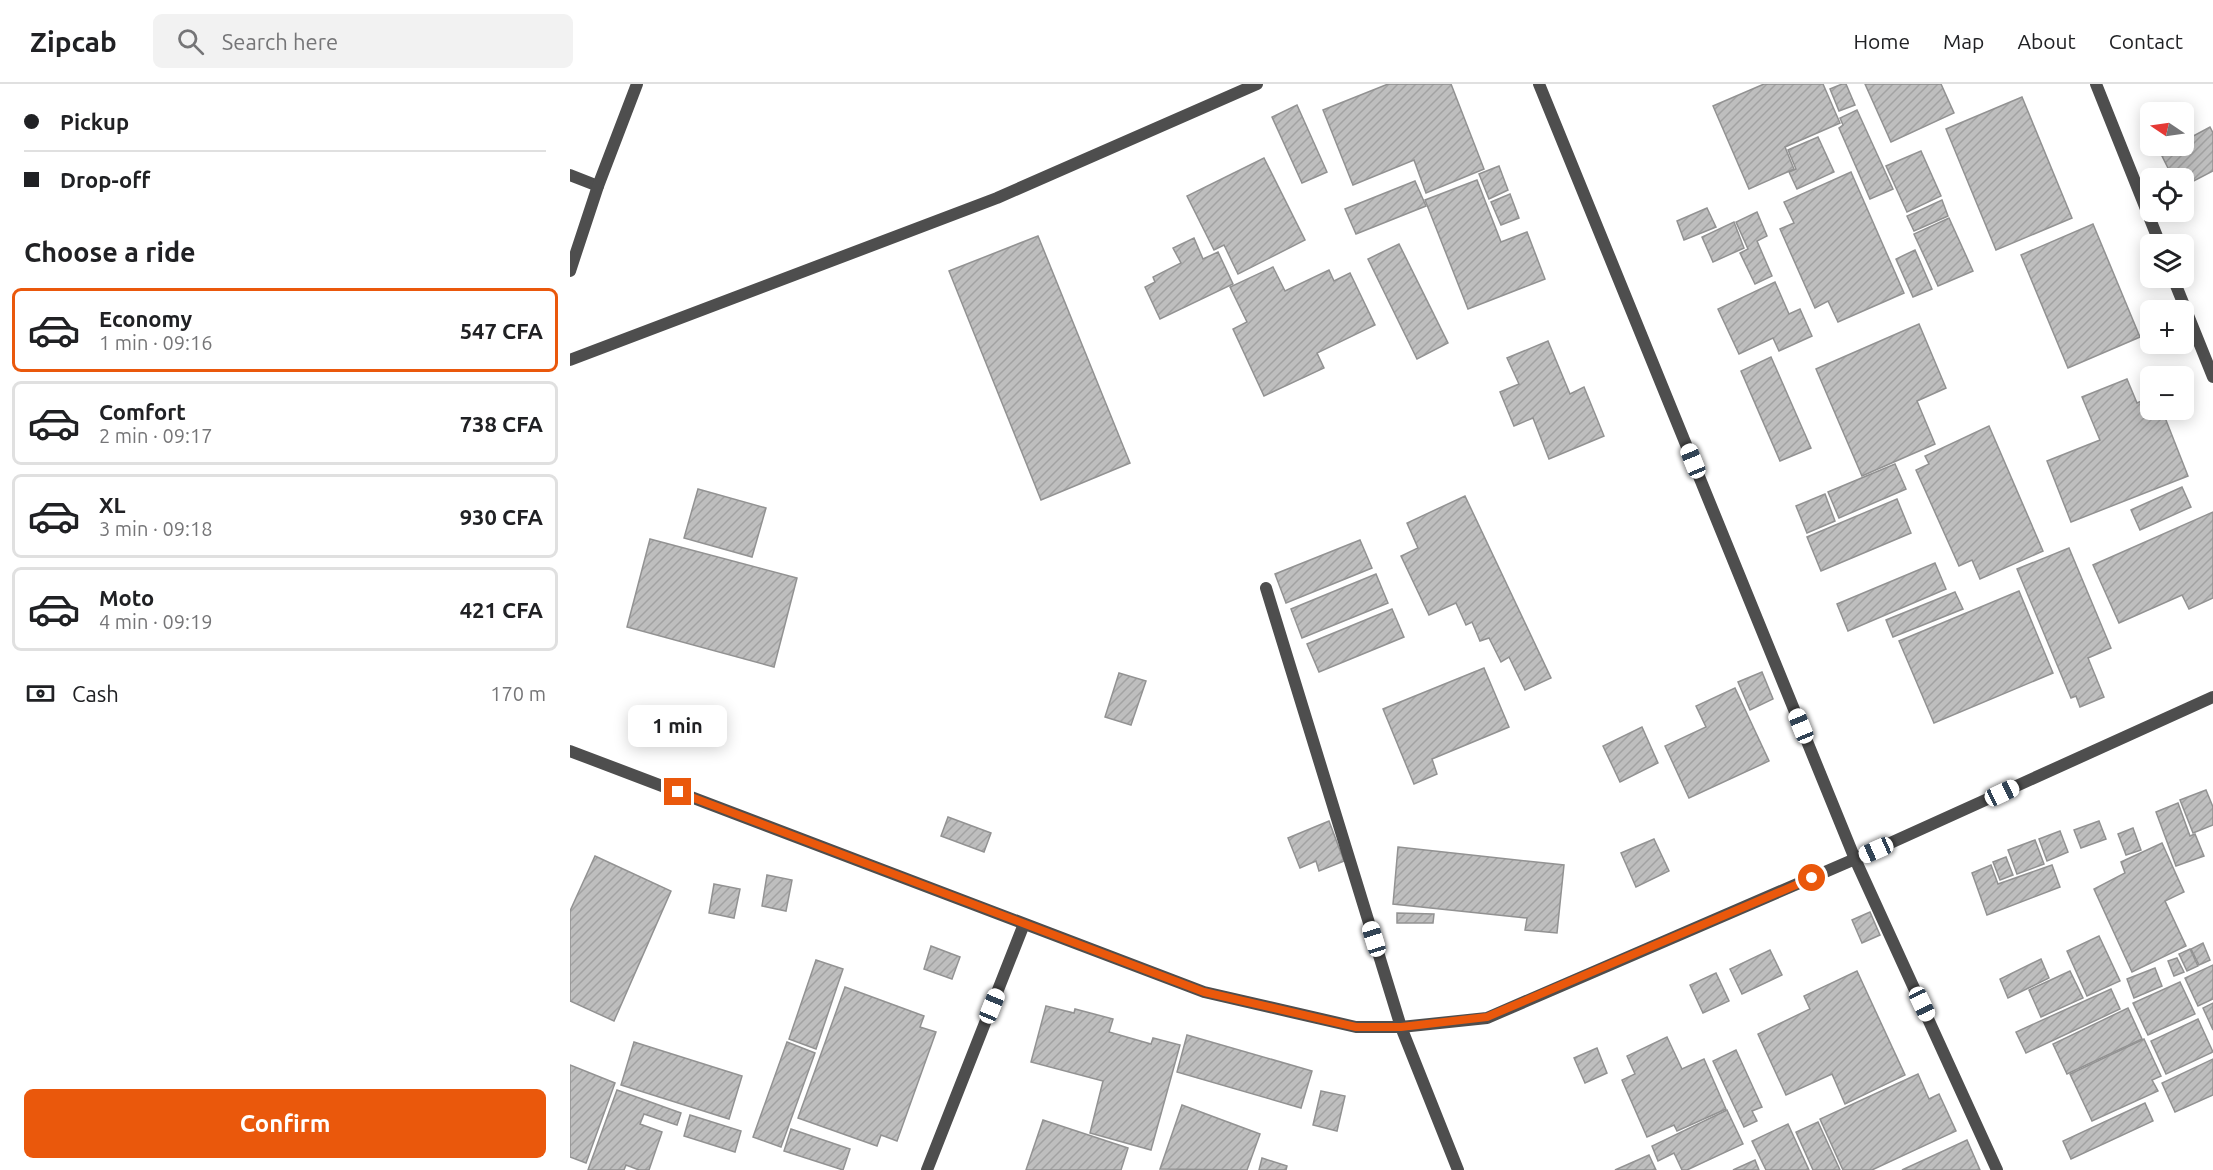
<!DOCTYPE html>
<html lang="en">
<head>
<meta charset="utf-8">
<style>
  body { margin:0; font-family:Ubuntu,sans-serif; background:#f2f2f2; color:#202124; height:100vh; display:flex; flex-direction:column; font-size:22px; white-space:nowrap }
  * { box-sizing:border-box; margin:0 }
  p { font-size:20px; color:#757577 }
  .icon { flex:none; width:33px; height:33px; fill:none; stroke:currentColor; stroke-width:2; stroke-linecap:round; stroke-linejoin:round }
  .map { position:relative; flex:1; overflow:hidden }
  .drawer { display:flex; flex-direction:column; background:#fff; width:570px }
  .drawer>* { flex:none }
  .banner { display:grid; align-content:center; height:132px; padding:0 24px; background:#fff }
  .needle { width:39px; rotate:283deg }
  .fabs { position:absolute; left:1570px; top:18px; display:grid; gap:12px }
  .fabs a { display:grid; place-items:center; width:54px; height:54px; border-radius:9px; background:#fff; box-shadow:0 3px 15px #0003; font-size:30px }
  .end { position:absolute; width:27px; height:27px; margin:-14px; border:8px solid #ea580c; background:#fff; box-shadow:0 0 0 3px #fff }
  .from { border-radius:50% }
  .bubble { position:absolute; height:42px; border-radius:9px; background:#fff; box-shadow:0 3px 15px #0003; font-size:20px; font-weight:700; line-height:42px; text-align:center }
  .car { position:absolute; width:18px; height:36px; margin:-18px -9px; border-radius:8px; box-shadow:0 0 4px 2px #0007; background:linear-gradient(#fff 24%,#345 0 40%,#fff 0 76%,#345 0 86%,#fff 0) }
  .banner b { display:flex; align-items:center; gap:21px; height:57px; font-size:22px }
  .banner b+b { border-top:2px solid #e0e0e0 }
  .banner i { width:15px; height:15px; background:#202124 }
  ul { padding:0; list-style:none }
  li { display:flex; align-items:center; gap:18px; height:84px; margin:0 12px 9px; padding:0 12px; border:3px solid #e0e0e0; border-radius:9px }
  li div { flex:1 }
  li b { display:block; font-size:22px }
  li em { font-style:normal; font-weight:700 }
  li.selected { border-color:#ea580c }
  li>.icon { width:54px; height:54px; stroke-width:1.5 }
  h2 { padding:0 24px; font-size:27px; line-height:72px }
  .pay { display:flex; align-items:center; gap:15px; height:66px; padding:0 24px; font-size:22px }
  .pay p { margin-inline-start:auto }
  .primary-button { display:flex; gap:12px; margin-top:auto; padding:12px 24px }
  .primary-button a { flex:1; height:69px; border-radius:9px; background:#ea580c; color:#fff; font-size:24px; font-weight:700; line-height:69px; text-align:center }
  header { display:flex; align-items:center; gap:36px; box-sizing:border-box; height:84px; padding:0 30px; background:#fff; border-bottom:2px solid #e0e0e0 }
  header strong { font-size:28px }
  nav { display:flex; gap:33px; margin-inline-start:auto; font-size:21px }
  .search { width:420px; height:54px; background:#f2f2f2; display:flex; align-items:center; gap:15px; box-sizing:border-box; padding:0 21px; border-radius:9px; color:#757577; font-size:22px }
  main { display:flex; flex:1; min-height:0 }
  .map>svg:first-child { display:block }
  .building { fill:url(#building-hatch); stroke:#929292; stroke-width:1.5 }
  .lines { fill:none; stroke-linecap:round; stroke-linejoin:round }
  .minor { stroke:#4e4e4e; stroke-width:12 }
  .tertiary { stroke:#4e4e4e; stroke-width:12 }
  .route { stroke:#ea580c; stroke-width:8 }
</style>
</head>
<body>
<header>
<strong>Zipcab</strong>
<div class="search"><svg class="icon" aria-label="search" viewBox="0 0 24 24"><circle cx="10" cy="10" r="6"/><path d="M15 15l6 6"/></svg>Search here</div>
<nav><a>Home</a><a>Map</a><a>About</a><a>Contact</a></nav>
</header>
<main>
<section class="drawer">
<div class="banner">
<b><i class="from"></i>Pickup</b>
<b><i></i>Drop-off</b>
</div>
<h2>Choose a ride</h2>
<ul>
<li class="selected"><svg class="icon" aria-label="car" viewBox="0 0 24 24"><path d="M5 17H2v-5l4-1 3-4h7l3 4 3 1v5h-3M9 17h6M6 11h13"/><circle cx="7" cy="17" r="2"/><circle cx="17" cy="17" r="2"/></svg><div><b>Economy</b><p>1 min · 09:16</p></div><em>547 CFA</em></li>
<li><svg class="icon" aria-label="car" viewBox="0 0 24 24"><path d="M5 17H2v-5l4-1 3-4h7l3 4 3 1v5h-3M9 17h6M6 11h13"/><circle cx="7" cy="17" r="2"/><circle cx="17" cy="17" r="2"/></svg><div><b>Comfort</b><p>2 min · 09:17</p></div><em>738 CFA</em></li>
<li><svg class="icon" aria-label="car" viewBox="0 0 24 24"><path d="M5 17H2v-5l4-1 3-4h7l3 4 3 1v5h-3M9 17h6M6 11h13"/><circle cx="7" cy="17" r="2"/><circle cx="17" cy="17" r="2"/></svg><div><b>XL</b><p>3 min · 09:18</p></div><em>930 CFA</em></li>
<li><svg class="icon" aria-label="car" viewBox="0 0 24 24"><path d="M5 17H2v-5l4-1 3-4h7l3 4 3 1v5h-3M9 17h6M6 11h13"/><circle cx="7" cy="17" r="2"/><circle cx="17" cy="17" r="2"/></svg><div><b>Moto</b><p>4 min · 09:19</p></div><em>421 CFA</em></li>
</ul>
<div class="pay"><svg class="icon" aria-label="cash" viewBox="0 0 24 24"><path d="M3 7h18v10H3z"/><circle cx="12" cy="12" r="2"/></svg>Cash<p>170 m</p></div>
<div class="primary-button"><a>Confirm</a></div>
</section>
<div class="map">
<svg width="1643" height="1086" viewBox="0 0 1643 1086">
  <defs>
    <pattern id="building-hatch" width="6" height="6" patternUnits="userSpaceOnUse" patternTransform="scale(1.5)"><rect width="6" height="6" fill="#bebebe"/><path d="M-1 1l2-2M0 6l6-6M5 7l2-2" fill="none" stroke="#a2a2a2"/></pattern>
  </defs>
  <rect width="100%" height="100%" fill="#fff"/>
  <g class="building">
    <path d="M 818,0 L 881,0 L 914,85 L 856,109 L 844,76 L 783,101 L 753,26 Z"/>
    <path d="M 1194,0 L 1253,0 L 1270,39 L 1215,63 L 1224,85 L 1179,105 L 1143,22 Z"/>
    <path d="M 1272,0 L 1276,0 L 1285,21 L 1269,27 L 1260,5 Z"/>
    <path d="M 1295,0 L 1371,0 L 1384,29 L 1321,58 Z"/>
    <path d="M 1452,13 L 1502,134 L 1426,166 L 1376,45 Z"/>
    <path d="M 727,21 L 757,88 L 732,99 L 702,33 Z"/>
    <path d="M 1287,26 L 1323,105 L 1300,115 L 1269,44 L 1273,41 L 1270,34 Z"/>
    <path d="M 1640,43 L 1643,49 L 1643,87 L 1614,102 L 1614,94 L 1603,94 L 1591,70 L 1606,62 L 1614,62 L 1614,57 Z"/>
    <path d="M 1248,53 L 1264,88 L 1227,105 L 1219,88 L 1226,85 L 1218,66 Z"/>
    <path d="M 1351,67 L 1371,112 L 1337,128 L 1316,82 Z"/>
    <path d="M 694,74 L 735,156 L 668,190 L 654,161 L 644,166 L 617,112 Z"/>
    <path d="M 929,82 L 938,106 L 919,115 L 909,90 Z"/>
    <path d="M 1281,88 L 1334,209 L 1268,238 L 1258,217 L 1245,224 L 1210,145 L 1224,139 L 1214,118 Z"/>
    <path d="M 907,96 L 931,158 L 957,148 L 975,195 L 898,225 L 855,116 Z"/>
    <path d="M 845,97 L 856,122 L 786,150 L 775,125 Z"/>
    <path d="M 940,110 L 949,134 L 931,141 L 921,118 Z"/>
    <path d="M 1372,116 L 1378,132 L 1344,147 L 1337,132 Z"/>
    <path d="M 1137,124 L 1146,143 L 1114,156 L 1107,137 Z"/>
    <path d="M 1187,128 L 1197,152 L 1187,157 L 1202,192 L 1185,200 L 1170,169 L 1178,165 L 1166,138 Z"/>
    <path d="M 1379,134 L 1403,187 L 1368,202 L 1344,150 Z"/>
    <path d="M 1164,138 L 1174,164 L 1143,178 L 1132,153 Z"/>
    <path d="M 1523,140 L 1570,253 L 1498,284 L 1451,171 Z"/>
    <path d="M 468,152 L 560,379 L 471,416 L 379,187 Z"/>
    <path d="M 624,154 L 633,175 L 648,168 L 663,200 L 590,235 L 575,203 L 585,198 L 583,193 L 611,179 L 603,164 Z"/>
    <path d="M 829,160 L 878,259 L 847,275 L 798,175 Z"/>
    <path d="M 1345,166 L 1362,205 L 1343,213 L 1326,175 Z"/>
    <path d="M 703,183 L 715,207 L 759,186 L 764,197 L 780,189 L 805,241 L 747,269 L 754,284 L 694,312 L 663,245 L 677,238 L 660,203 Z"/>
    <path d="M 1205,198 L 1219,230 L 1230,225 L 1242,252 L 1209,267 L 1203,254 L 1169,270 L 1148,225 Z"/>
    <path d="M 1349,240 L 1376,304 L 1347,317 L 1365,360 L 1292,392 L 1246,285 Z"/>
    <path d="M 978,257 L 1000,310 L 1014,303 L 1034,352 L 979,375 L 963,334 L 944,342 L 930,308 L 949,300 L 937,274 Z"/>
    <path d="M 1201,273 L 1241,364 L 1210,377 L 1171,287 Z"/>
    <path d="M 1557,295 L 1567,319 L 1581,313 L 1581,326 L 1592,326 L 1618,392 L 1501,438 L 1477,377 L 1530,356 L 1512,313 Z"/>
    <path d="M 1419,342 L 1473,467 L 1410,495 L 1402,476 L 1389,482 L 1346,386 L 1359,380 L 1355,372 Z"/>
    <path d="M 1325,380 L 1336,405 L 1269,434 L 1258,408 Z"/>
    <path d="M 1612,403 L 1621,423 L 1570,446 L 1561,426 Z"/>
    <path d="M 128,405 L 196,424 L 182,473 L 114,454 Z"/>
    <path d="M 1255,410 L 1265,437 L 1237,449 L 1226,422 Z"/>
    <path d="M 895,412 L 981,594 L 955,606 L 939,573 L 931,578 L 919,554 L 910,557 L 902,538 L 896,541 L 886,519 L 859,531 L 831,472 L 848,464 L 837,439 Z"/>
    <path d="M 1327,415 L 1341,449 L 1251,487 L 1237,453 Z"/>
    <path d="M 1643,428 L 1643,514 L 1619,525 L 1612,511 L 1549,539 L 1523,481 Z"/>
    <path d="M 80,455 L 227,494 L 204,583 L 57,543 Z"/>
    <path d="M 790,456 L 802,484 L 716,519 L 705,490 Z"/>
    <path d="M 1499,464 L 1541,564 L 1518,574 L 1534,613 L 1510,623 L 1506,612 L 1501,614 L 1447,485 Z"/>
    <path d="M 1365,479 L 1376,505 L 1278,547 L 1267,520 Z"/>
    <path d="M 806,490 L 818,519 L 732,554 L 721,525 Z"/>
    <path d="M 1449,507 L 1483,589 L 1364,639 L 1329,557 Z"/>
    <path d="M 1385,508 L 1393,525 L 1323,553 L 1316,536 Z"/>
    <path d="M 822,525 L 834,553 L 749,588 L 737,560 Z"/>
    <path d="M 914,584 L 939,643 L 862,675 L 867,690 L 844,700 L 813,625 Z"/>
    <path d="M 1192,588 L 1203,615 L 1180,626 L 1168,598 Z"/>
    <path d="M 549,589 L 576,597 L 561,641 L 535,633 Z"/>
    <path d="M 1165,604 L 1199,677 L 1119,714 L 1095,662 L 1136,643 L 1126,622 Z"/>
    <path d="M 1072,643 L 1088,679 L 1050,698 L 1033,662 Z"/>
    <path d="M 1636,706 L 1643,723 L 1643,741 L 1623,749 L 1610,716 Z"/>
    <path d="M 1608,719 L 1620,752 L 1625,750 L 1634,772 L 1606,782 L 1586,728 Z"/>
    <path d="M 378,733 L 421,749 L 414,768 L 371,752 Z"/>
    <path d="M 759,737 L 774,777 L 749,787 L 746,777 L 730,784 L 718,754 Z"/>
    <path d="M 1529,737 L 1536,755 L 1511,764 L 1504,746 Z"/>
    <path d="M 1563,744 L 1571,766 L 1556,771 L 1548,750 Z"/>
    <path d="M 1490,747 L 1498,768 L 1477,777 L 1469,755 Z"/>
    <path d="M 1084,755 L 1099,787 L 1066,803 L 1051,769 Z"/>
    <path d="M 1465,756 L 1474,780 L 1447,790 L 1438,766 Z"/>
    <path d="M 1592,759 L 1614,808 L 1595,817 L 1616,862 L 1562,888 L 1524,805 L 1555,789 L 1551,778 Z"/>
    <path d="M 828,763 L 994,781 L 987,849 L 955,846 L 957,834 L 823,820 Z"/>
    <path d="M 25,772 L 101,807 L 44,937 L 0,917 L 0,827 Z"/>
    <path d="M 1436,773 L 1443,791 L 1430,796 L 1423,778 Z"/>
    <path d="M 1421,781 L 1428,800 L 1482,781 L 1490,803 L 1417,831 L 1402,789 Z"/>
    <path d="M 197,791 L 222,796 L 216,827 L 192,822 Z"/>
    <path d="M 144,800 L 170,805 L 164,834 L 139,829 Z"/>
    <path d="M 1300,828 L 1310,851 L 1292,859 L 1282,836 Z"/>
    <path d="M 827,829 L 864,830 L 863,839 L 827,839 Z"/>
    <path d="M 1529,852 L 1550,897 L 1517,912 L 1497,867 Z"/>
    <path d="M 1633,859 L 1640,876 L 1629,881 L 1621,865 Z"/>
    <path d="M 361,862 L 390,873 L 382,895 L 354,885 Z"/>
    <path d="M 1620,865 L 1628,882 L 1617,887 L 1609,870 Z"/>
    <path d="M 1200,866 L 1212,891 L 1172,910 L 1160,885 Z"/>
    <path d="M 1607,874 L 1614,888 L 1604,892 L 1598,877 Z"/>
    <path d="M 1471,875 L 1479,894 L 1438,914 L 1430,895 Z"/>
    <path d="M 246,876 L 273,885 L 246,965 L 219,955 Z"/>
    <path d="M 1643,881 L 1643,915 L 1628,922 L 1615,894 Z"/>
    <path d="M 1585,884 L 1592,902 L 1564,914 L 1557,895 Z"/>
    <path d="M 1287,887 L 1335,991 L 1275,1020 L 1262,990 L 1216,1011 L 1188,950 L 1240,925 L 1234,912 Z"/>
    <path d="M 1500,887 L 1513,914 L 1471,933 L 1459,906 Z"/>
    <path d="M 1146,889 L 1159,917 L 1133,929 L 1120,901 Z"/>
    <path d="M 1610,898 L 1625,930 L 1578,951 L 1563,919 Z"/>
    <path d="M 275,903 L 354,932 L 350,943 L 366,948 L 327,1057 L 311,1051 L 307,1062 L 228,1034 Z"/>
    <path d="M 1541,905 L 1550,925 L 1456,969 L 1446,948 Z"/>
    <path d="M 1643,919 L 1643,946 L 1633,924 Z"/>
    <path d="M 476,922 L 504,929 L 505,925 L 543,935 L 539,948 L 581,960 L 583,954 L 610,961 L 581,1066 L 520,1049 L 533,997 L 461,978 Z"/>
    <path d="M 1558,924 L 1572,955 L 1497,990 L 1483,960 Z"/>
    <path d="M 1628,935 L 1643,968 L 1596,990 L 1581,957 Z"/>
    <path d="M 617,951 L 742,987 L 731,1024 L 607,988 Z"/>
    <path d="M 1097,953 L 1112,985 L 1134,975 L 1156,1025 L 1107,1047 L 1104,1041 L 1077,1053 L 1052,996 L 1065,990 L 1057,972 Z"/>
    <path d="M 1574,955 L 1591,992 L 1582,996 L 1588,1007 L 1522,1037 L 1500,990 Z"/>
    <path d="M 64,958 L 172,992 L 159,1035 L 51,1001 Z"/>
    <path d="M 217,958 L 245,969 L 211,1063 L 183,1053 Z"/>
    <path d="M 1027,964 L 1037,989 L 1015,999 L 1004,974 Z"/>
    <path d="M 1166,966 L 1192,1023 L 1182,1027 L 1187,1037 L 1174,1043 L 1143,977 Z"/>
    <path d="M 1643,975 L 1643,1011 L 1605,1028 L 1592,999 Z"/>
    <path d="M 0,981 L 45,999 L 16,1079 L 0,1073 Z"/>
    <path d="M 1348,990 L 1359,1015 L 1369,1010 L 1386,1047 L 1302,1086 L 1273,1086 L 1250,1035 Z"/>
    <path d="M 47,1006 L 111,1029 L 107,1041 L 74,1030 L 70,1040 L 92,1048 L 79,1086 L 69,1086 L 56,1081 L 54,1086 L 18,1086 Z"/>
    <path d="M 751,1007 L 775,1012 L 767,1047 L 743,1041 Z"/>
    <path d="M 1575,1019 L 1583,1037 L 1501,1075 L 1493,1057 Z"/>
    <path d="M 612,1021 L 690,1050 L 677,1086 L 590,1085 Z"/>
    <path d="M 1157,1026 L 1173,1060 L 1117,1086 L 1112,1086 L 1104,1069 L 1088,1077 L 1082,1062 Z"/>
    <path d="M 120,1031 L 171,1047 L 165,1068 L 114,1052 Z"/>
    <path d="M 473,1036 L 558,1064 L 551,1086 L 456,1086 Z"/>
    <path d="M 1248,1038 L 1270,1086 L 1243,1086 L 1226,1048 Z"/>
    <path d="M 1218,1040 L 1239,1086 L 1196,1086 L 1182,1057 Z"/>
    <path d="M 221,1045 L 280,1065 L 273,1086 L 214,1067 Z"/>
    <path d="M 1397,1056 L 1410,1086 L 1332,1086 Z"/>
    <path d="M 1079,1071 L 1086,1086 L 1045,1086 Z"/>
    <path d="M 692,1074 L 717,1082 L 716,1086 L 689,1086 Z"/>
    <path d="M 1185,1076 L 1189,1086 L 1163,1086 Z"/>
  </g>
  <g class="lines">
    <g class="minor">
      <path d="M 969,0 L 1285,775 L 1427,1086"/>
      <path d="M 1526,0 L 1590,160"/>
      <path d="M 0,91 L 28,102"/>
      <path d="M 0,187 L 28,102 L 67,0"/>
      <path d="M 1603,194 L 1643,293"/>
      <path d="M 0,276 L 427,114 L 687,0"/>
      <path d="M 696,504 L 831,943 L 888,1086"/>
      <path d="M 357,1086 L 454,840"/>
    </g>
    <path class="tertiary" d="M 0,667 L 634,908 L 786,943 L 831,943 L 917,934 L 1285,775 L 1643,613"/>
  </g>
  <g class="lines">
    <path class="route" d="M 108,708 L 634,908 L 786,943 L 831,943 L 917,933 L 1242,794"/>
  </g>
</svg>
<div class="fabs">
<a><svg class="needle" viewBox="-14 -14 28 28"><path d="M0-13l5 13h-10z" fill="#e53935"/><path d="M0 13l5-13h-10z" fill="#757577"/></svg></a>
<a><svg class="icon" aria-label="locate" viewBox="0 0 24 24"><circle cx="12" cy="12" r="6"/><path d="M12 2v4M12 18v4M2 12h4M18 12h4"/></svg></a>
<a><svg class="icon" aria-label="layers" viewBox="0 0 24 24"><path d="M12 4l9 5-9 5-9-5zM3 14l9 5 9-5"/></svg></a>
<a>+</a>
<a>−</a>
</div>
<i class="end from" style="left:1242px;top:794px"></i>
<i class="end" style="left:108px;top:708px"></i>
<div class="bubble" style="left:58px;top:621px;width:99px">1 min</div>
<i class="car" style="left:1123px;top:377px;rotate:338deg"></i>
<i class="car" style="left:1231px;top:642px;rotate:338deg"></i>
<i class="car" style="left:1432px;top:709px;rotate:65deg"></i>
<i class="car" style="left:1306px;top:766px;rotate:246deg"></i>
<i class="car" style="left:804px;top:855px;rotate:343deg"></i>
<i class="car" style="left:1352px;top:920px;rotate:155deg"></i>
<i class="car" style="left:422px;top:922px;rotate:22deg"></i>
</div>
</main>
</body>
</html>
